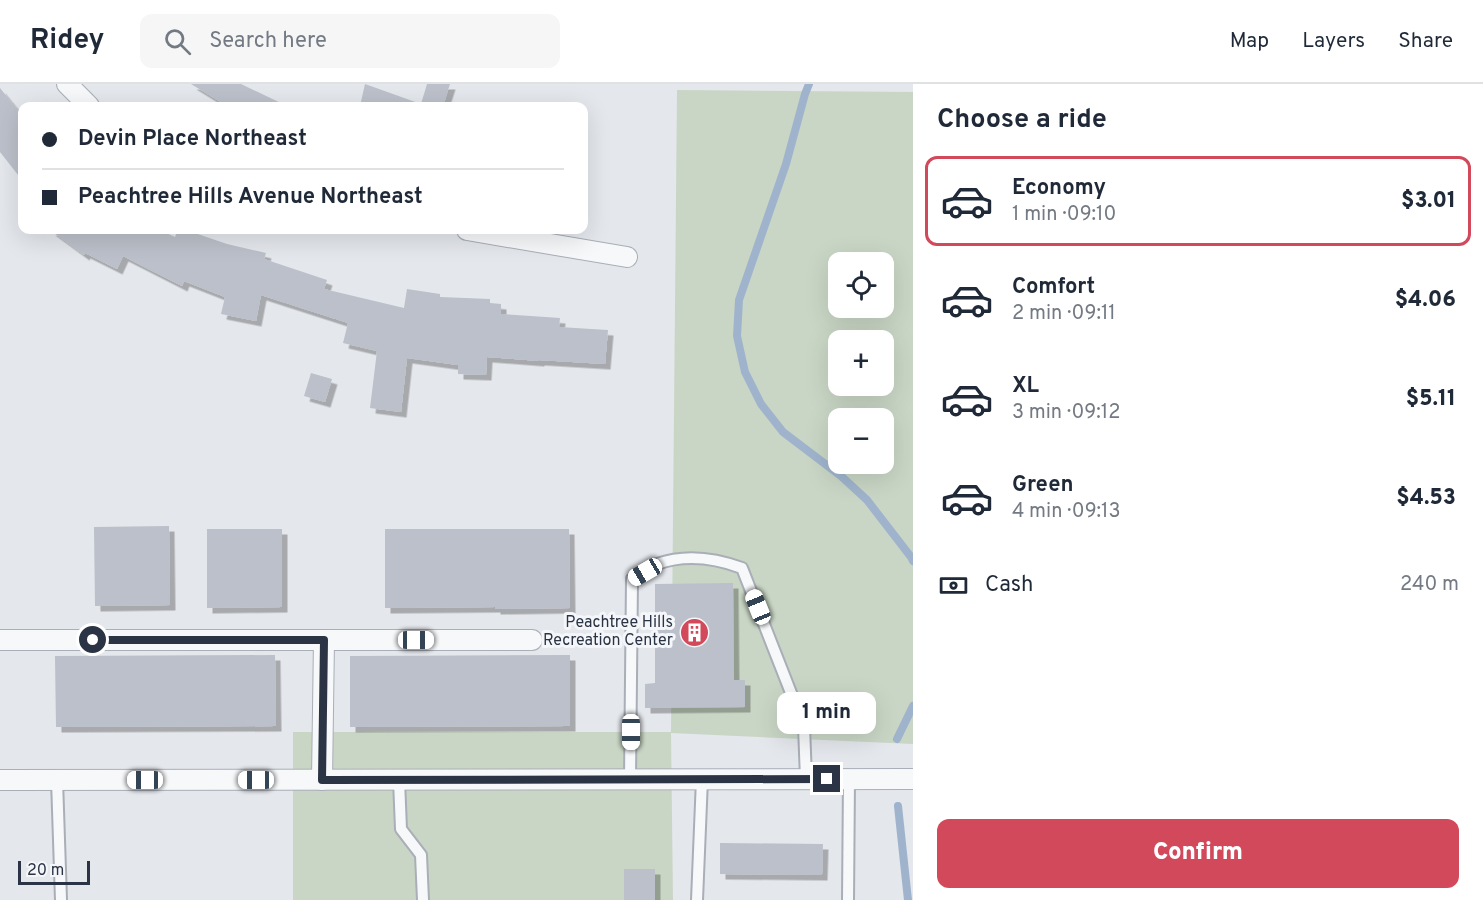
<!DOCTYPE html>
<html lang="en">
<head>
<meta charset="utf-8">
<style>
  body { margin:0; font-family:Overpass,sans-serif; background:#f6f6f7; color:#1f2937; height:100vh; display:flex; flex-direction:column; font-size:22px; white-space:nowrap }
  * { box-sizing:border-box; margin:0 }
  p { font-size:20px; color:#747a83 }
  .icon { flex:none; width:33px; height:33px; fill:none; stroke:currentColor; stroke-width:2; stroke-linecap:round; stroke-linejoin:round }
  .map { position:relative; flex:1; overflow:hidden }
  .sheet { display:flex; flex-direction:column; background:#fff; width:570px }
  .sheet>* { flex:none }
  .top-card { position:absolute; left:18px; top:18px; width:570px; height:132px; border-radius:12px; box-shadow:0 6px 24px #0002; display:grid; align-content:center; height:132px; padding:0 24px; background:#fff }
  .buttons { position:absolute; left:828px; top:168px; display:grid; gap:12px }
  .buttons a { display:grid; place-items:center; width:66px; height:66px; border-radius:12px; background:#fff; box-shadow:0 6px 24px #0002; font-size:30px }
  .scale { position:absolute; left:18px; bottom:15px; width:72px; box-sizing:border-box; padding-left:6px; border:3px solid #2b3445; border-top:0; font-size:16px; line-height:21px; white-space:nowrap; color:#2b3445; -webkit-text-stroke:4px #f4f6f9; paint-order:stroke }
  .end { position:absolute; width:27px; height:27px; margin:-14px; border:8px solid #2b3445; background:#fff; box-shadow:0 0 0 3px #fff }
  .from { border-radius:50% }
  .bubble { position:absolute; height:42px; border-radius:12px; background:#fff; box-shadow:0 6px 24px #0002; font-size:20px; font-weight:800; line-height:42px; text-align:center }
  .car { position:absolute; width:18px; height:36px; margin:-18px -9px; border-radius:8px; box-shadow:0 0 4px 2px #0007; background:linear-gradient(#fff 24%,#345 0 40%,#fff 0 76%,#345 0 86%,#fff 0) }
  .top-card b { display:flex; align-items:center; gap:21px; height:57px; font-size:22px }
  .top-card b+b { border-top:2px solid #e0e1e3 }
  .top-card i { width:15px; height:15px; background:#1f2937 }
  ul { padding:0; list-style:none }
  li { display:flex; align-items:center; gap:18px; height:90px; margin:0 12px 9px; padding:0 12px; border:3px solid transparent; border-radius:12px }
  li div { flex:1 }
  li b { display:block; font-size:22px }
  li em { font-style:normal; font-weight:800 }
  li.selected { border-color:#d1495b }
  li>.icon { width:54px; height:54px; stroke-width:1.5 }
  h2 { padding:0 24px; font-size:27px; line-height:72px }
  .pay { display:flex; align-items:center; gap:15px; height:66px; padding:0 24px; font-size:22px }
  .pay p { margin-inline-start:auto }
  .button { display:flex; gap:12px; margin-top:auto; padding:12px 24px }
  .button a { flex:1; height:69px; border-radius:12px; background:#d1495b; color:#fff; font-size:24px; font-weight:800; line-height:69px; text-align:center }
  header { display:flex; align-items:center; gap:36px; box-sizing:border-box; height:84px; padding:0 30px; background:#fff; border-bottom:2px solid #e0e1e3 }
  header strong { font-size:28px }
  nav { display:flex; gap:33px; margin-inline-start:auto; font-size:21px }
  .search { width:420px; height:54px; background:#f6f6f7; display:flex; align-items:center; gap:15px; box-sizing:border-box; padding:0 21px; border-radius:12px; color:#747a83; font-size:22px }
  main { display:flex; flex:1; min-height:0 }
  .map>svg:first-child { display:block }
  .green { fill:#c9d6c5; fill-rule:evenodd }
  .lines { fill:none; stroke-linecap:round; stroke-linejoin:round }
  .stream { stroke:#9fb4cc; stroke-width:8 }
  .building { fill:#bbc0ca; filter:url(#shadow) }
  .service-casing { stroke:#a9aeb7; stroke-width:14 }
  .minor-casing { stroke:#a9aeb7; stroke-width:22 }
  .service { stroke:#f7f8fa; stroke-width:10 }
  .minor { stroke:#f7f8fa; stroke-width:20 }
  .route { stroke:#2b3445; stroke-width:8 }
  .labels { text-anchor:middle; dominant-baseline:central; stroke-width:6; stroke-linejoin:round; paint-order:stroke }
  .poi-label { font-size:16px; fill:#2b3445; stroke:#f4f6f9; text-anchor:end }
</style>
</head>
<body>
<header>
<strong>Ridey</strong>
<div class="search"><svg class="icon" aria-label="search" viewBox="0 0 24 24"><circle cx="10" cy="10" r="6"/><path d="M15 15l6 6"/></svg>Search here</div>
<nav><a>Map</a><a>Layers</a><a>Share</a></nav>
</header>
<main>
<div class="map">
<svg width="913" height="816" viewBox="0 0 913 816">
  <defs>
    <filter id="shadow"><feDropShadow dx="5.5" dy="5.5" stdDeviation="0" flood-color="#0004"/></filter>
  </defs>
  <rect width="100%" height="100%" fill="#e4e7ec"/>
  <path class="green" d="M 677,6 L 913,8 L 913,660 L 671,649 L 673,816 L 293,816 L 293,648 L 671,648 ZM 838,178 L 884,178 L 884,224 L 838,224 ZM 838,256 L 884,256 L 884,302 L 838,302 ZM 838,334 L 884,334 L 884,380 L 838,380 Z"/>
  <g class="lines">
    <g class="stream">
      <path d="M 809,0 L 805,10 L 786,80 L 739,216 L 737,252 L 745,288 L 761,320 L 783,348 L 841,392 L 867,416 L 911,473 L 913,477"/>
      <path d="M 897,655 L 913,622"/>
      <path d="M 898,722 L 908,816"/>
    </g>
  </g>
  <g class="building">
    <path d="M 191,0 L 241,0 L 287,22 L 227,22 Z"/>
    <path d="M 365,0 L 421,20 L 427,0 L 450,0 L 443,22 L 360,22 Z"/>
    <path d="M 0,4 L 22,31 L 22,96 L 0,68 Z"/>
    <path d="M 50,146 L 160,146 L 175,153 L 178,146 L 186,146 L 227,160 L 266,169 L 264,175 L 327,196 L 324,205 L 404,224 L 407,205 L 440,210 L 440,213 L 490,215 L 490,219 L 501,220 L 501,230 L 560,234 L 559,243 L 608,246 L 605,280 L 539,276 L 539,277 L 487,273 L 486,291 L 458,290 L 458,281 L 407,274 L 401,328 L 370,324 L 377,267 L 343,259 L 348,239 L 261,211 L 256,237 L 221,230 L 225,213 L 184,197 L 182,202 L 123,172 L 117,185 L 85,169 L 84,171 Z"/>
    <path d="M 311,289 L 332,295 L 325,318 L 304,312 Z"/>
    <path d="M 169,442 L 170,521 L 95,522 L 94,443 Z"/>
    <path d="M 207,445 L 282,445 L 282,523 L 207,524 Z"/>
    <path d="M 385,445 L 569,445 L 570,524 L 495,525 L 495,523 L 385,524 Z"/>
    <path d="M 733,499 L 734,596 L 745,596 L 745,623 L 645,624 L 645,600 L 655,599 L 655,500 Z"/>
    <path d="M 275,571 L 276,642 L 56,643 L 55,572 Z"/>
    <path d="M 570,571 L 570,642 L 350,643 L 350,572 Z"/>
    <path d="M 720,759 L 823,760 L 822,791 L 720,790 Z"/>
    <rect x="624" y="785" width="31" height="31"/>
  </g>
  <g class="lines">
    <defs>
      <g id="service">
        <path d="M 630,695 L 632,495 C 640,490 649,483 657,480 C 685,470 715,474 742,484 L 804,642 L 806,695"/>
        <path d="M 57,696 L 61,816"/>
        <path d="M 399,696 L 401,745 L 421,771 L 423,816"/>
        <path d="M 697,816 L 702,695"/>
        <path d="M 848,816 L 849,695"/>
      </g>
      <g id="minor">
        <path d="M 67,0 L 89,22"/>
        <path d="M 467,146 L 627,173"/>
        <path d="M 0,556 L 532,556"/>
        <path d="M 0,696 L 913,695"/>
        <path d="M 322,696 L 324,556"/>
      </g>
    </defs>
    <use href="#service" class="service-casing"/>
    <use href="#minor" class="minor-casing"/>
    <use href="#service" class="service"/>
    <use href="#minor" class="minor"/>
  </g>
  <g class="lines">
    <path class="route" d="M 93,556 L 324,556 L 322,696 L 827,695"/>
  </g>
  <defs>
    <symbol id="building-disc" viewBox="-11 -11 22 22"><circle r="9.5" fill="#d1495b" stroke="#f4f6f9"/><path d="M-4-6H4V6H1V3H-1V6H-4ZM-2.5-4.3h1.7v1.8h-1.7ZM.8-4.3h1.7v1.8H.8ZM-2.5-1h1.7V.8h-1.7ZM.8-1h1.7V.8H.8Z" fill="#fff"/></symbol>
  </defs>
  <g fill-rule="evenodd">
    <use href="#building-disc" x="678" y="532" width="33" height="33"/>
  </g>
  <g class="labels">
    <g class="poi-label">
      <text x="673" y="539">Peachtree Hills<tspan x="673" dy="18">Recreation Center</tspan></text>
    </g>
  </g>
</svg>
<div class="buttons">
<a><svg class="icon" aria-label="locate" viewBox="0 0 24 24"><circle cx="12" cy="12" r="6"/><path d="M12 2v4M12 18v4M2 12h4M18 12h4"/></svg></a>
<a>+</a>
<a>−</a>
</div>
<div class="scale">20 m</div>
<i class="end from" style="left:93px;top:556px"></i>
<i class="end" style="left:827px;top:695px"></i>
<div class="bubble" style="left:777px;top:608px;width:99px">1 min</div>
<i class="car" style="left:645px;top:488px;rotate:240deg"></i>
<i class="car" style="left:758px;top:523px;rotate:338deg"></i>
<i class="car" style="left:416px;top:556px;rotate:90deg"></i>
<i class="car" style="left:631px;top:648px;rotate:180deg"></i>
<i class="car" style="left:145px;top:696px;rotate:270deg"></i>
<i class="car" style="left:256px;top:696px;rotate:270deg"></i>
<div class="top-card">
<b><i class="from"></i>Devin Place Northeast</b>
<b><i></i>Peachtree Hills Avenue Northeast</b>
</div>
</div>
<section class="sheet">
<h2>Choose a ride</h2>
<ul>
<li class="selected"><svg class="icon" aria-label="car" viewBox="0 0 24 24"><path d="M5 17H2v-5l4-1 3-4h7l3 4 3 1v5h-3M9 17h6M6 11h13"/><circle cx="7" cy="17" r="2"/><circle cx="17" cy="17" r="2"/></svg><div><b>Economy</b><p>1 min · 09:10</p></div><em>$3.01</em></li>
<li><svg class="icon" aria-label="car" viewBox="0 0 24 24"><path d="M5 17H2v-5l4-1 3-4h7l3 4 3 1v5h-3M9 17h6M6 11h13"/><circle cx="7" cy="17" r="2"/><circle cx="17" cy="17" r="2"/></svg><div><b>Comfort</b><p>2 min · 09:11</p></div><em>$4.06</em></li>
<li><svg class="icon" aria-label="car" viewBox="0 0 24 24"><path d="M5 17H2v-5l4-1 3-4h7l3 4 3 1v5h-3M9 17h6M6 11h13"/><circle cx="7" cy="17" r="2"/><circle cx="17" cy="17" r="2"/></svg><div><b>XL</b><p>3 min · 09:12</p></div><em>$5.11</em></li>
<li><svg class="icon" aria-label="car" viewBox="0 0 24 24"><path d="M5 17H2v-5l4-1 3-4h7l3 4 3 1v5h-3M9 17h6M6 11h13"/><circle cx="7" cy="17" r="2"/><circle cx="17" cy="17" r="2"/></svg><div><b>Green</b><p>4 min · 09:13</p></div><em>$4.53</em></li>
</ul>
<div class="pay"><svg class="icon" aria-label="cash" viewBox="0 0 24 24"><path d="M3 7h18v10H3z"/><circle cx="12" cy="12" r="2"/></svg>Cash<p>240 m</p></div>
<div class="button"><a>Confirm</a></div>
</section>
</main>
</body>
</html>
